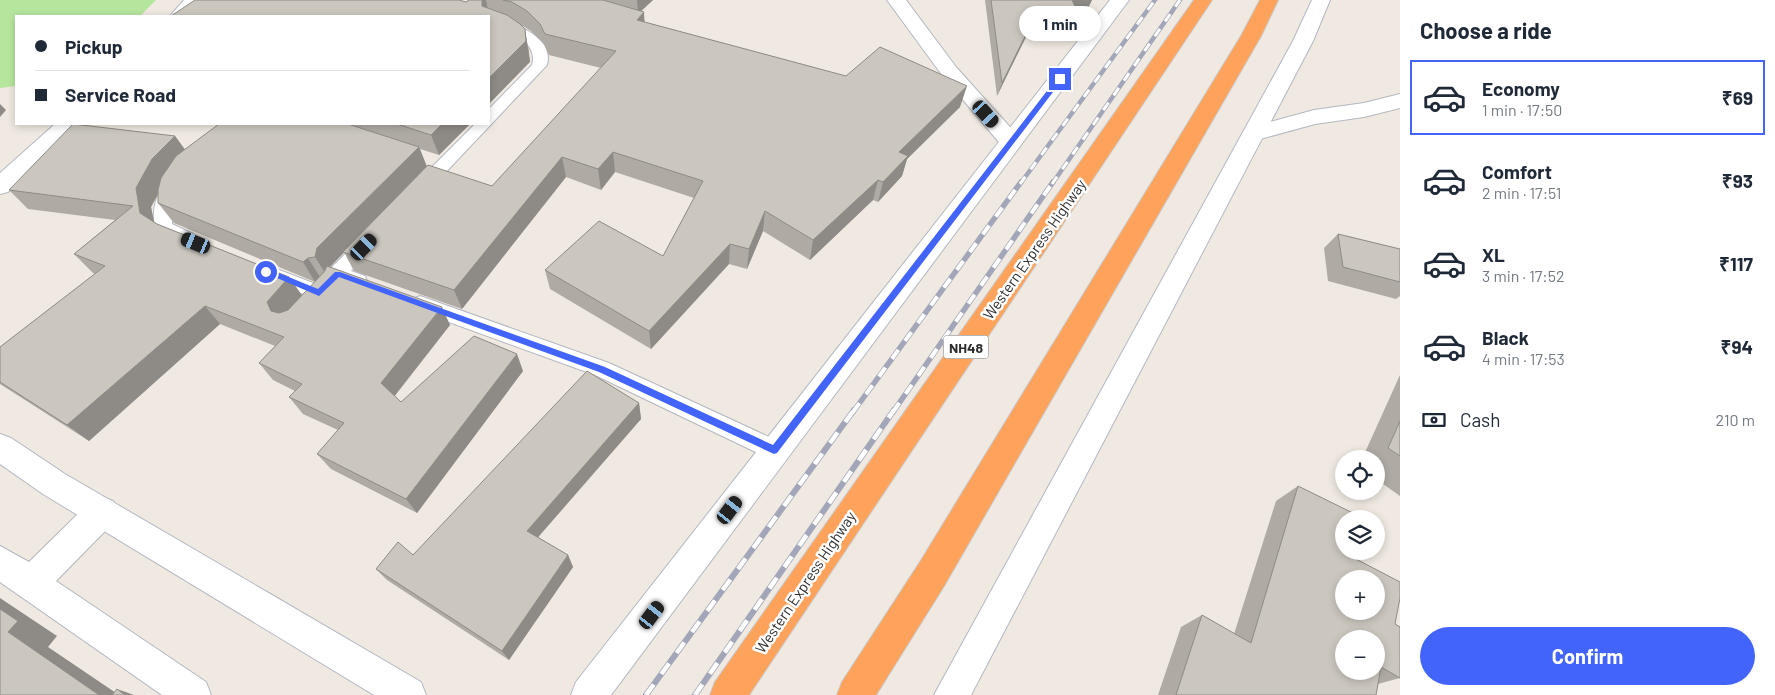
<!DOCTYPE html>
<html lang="en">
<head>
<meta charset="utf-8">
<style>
  body { margin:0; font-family:Barlow,sans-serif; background:#f2f2f3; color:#1f2937; height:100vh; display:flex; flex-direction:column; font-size:19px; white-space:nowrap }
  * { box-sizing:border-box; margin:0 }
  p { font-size:16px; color:#747a83 }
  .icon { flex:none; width:28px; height:28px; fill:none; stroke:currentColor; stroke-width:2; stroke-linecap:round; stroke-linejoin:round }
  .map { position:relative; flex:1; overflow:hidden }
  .details { display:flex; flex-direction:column; background:#fff; width:375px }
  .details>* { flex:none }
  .guide { position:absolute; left:15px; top:15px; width:475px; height:110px; border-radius:0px; box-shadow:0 2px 8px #0003; display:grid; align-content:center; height:110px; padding:0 20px; background:#fff }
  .tools { position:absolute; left:1335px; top:450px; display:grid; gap:10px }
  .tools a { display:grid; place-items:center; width:50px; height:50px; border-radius:50%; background:#fff; box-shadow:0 2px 8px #0003; font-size:25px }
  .end { position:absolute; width:22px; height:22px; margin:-11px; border:6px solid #4264fb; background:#fff; box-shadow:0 0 0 2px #fff }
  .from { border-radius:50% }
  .bubble { position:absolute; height:35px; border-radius:18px; background:#fff; box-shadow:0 2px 8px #0003; font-size:16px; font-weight:700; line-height:35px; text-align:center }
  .car { position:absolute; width:15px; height:30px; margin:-15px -8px; border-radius:6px; box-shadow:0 0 4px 1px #0007; background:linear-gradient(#222 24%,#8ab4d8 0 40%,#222 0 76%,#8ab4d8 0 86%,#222 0) }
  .guide b { display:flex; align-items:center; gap:18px; height:48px; font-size:19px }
  .guide b+b { border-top:1px solid #e0e1e3 }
  .guide i { width:12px; height:12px; background:#1f2937 }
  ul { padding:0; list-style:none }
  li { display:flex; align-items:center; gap:15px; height:75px; margin:0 10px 8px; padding:0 10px; border:2px solid transparent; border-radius:0px }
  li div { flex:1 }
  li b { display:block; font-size:19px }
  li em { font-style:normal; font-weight:700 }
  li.on { border-color:#4264fb }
  li>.icon { width:45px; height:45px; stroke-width:1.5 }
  h2 { padding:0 20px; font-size:22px; line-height:60px }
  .pay { display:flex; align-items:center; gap:12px; height:55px; padding:0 20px; font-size:19px }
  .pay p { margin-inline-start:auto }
  .primary-button { display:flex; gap:10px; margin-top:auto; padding:10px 20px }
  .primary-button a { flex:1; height:58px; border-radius:30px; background:#4264fb; color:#fff; font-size:20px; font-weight:700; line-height:58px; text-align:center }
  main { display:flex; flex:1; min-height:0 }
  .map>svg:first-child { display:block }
  .green { fill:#b6e59e }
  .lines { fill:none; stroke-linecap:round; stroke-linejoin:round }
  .lane-casing { stroke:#b4b7c1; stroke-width:2 }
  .street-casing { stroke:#b4b7c1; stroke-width:2 }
  .secondary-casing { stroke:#b4b7c1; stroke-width:2 }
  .highway-casing { stroke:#c9c9c9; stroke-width:2 }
  .lane { fill:#fff; fill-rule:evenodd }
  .street { fill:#fff; fill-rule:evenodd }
  .secondary { fill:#fff; fill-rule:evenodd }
  .highway { fill:#ffa35c; fill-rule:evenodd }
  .rail-far2-casing { stroke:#a3a6b8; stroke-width:4.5 }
  .rail-far1-casing { stroke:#a3a6b8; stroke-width:5.5 }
  .rail-casing { stroke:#a3a6b8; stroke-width:6 }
  .rail-far2 { stroke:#fff; stroke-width:3; stroke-dasharray:9; stroke-linecap:butt }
  .rail-far1 { stroke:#fff; stroke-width:4; stroke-dasharray:11; stroke-linecap:butt }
  .rail { stroke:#fff; stroke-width:4.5; stroke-dasharray:13; stroke-linecap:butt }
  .wall { fill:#afaba4; fill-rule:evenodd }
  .shaded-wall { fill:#8e8b86 }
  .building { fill:#cbc7bf; stroke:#8e8b86; fill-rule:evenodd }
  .route { fill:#4264fb }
  .labels { text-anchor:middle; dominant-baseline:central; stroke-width:5; stroke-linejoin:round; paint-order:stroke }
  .shield { fill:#fff; stroke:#6d6d6d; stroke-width:1 }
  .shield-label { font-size:14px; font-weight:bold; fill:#2e2e2e }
  .street-label { font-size:15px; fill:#2e2e2e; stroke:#fff }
</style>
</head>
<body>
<main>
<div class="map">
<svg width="1400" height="695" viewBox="0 0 1400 695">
  <rect width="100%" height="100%" fill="#efe9e1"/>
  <path class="green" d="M 0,0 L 156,0 L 140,16 L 16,16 L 16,86 L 0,88 Z"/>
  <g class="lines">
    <defs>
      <g id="lane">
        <path d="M 489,17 C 510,22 555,35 547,65 L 428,191 L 416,191 L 413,187 L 416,183 L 475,124 L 489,124 L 489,109 L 532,65 C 539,40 506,31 489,25 Z"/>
        <path d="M 172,179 L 178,181 L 181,185 L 173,200 L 172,224 L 193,234 L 196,239 L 193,244 L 187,246 L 158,232 C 149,215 156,195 166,181 Z"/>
        <path d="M 368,235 L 374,237 L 377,242 L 351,271 L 365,276 L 367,281 L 365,286 L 358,288 L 330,279 L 328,274 L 330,269 L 362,237 Z"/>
        <path d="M 269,266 L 326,288 L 329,293 L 326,298 L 319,300 L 262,278 L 260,273 L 262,268 Z"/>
        <path d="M 420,296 L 609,363 L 782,443 L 785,450 L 782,457 L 774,460 L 766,457 L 595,375 L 413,309 L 410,304 L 413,299 Z"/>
      </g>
      <g id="street">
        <path d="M 887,0 L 906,0 L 956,67 L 1019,137 L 1022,142 L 1019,147 L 1011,149 L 1003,147 L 942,75 Z"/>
        <path d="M 1400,94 L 1400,108 L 1364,117 L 1315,124 L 1253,141 L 1245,139 L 1242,134 L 1245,129 L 1314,110 L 1364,103 Z"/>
        <path d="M 102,497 L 113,501 L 118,512 L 113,523 L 56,581 L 206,682 L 211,695 L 162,695 L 0,582 L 0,546 L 29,562 L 91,501 Z"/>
      </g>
      <g id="secondary">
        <path d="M 184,0 L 204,0 L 190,16 L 170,16 Z"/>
        <path d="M 1110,0 L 1129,0 L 611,695 L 571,695 L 576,682 Z"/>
        <path d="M 1312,0 L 1330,0 L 1313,41 L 971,695 L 934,695 L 1293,41 Z"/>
        <path d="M 55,124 L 79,124 L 8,192 L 0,194 L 0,173 Z"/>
        <path d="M 0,434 L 11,438 L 65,474 L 421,682 L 426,695 L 374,695 L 43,494 L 0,464 Z"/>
      </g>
      <g id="highway">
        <path d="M 1194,0 L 1212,0 L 749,695 L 710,695 L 715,682 Z"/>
        <path d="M 1260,0 L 1278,0 L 1261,36 L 944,586 L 876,695 L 837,695 L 842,682 L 920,562 L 1241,36 Z"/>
      </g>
    </defs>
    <use href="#lane" class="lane-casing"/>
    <use href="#street" class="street-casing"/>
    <use href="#secondary" class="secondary-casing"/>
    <use href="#highway" class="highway-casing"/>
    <use href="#lane" class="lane"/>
    <use href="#street" class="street"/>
    <use href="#secondary" class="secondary"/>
    <use href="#highway" class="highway"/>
    <defs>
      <g id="rail-far2">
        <path d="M 1020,184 L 1155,0"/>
        <path d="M 1052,184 L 1180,0"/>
      </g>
      <g id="rail-far1">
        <path d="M 853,412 L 1021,182"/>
        <path d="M 893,412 L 1053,182"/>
      </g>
      <g id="rail">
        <path d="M 646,695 L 854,410"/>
        <path d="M 695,695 L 894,410"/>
      </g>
    </defs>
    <use href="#rail-far2" class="rail-far2-casing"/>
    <use href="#rail-far1" class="rail-far1-casing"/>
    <use href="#rail" class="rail-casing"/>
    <use href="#rail-far2" class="rail-far2"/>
    <use href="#rail-far1" class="rail-far1"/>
    <use href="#rail" class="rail"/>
  </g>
  <g class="wall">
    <path d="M 469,0 L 653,0 L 641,11 L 645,22 L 960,107 L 907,159 L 902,176 L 878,202 L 873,200 L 810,260 L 763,231 L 747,269 L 729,264 L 651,349 L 550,289 L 545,270 L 663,256 L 694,198 L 615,172 L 601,190 L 566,177 L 462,309 L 354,271 L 344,252 L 330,267 L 450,325 L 395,396 L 401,402 L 523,371 L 417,513 L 331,469 L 317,454 L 338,430 L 303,414 L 289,397 L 295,391 L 273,380 L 259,363 L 275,346 L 220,324 L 89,441 L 0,384 L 0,347 L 95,274 L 93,273 L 74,254 L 115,220 L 28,209 L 9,190 L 175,136 L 185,150 L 219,124 L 470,124 L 439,155 L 420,149 L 427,167 L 492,186 L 601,68 L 549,55 L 544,44 L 531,31 L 523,26 L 529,50 L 530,62 L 466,2 ZM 158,195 L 158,203 L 174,223 L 315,282 L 302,295 L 289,277 L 157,224 L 154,222 L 151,207 Z"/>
    <path d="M 985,0 L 1092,0 L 1088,8 L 1076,10 L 1078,13 L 1072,26 L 1031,25 L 997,96 Z"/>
    <path d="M 1338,234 L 1400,249 L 1400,296 L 1396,299 L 1328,281 L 1324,248 Z"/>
    <path d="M 1400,375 L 1400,496 L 1376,479 L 1376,459 L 1362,459 Z"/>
    <path d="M 639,403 L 641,419 L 538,537 L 568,555 L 573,567 L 509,660 L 387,580 L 376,569 L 413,555 Z"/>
    <path d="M 1298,486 L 1352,557 L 1395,624 L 1400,678 L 1378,684 L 1376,695 L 1158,695 L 1181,627 L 1202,615 L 1234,634 L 1276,501 Z"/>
  </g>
  <g class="shaded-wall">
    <path d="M 482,0 L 486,0 L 489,15 L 482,6 Z"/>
    <path d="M 637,0 L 653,0 L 638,14 Z"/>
    <path d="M 1070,0 L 1092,0 L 1088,8 L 1066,11 Z"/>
    <path d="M 644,12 L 645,33 L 637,20 Z"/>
    <path d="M 1034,18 L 1029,31 L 997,96 L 1002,83 Z"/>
    <path d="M 525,29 L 530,62 L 489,104 L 489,78 Z"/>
    <path d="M 967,86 L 960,107 L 907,159 L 902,176 L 878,202 L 883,182 L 899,152 Z"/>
    <path d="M 0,104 L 6,110 L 0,117 Z"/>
    <path d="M 442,124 L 470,124 L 439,155 L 431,135 Z"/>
    <path d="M 175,136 L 189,155 L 166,178 L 151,207 L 156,232 L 140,213 L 136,188 L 152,159 Z"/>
    <path d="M 419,147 L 427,167 L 329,268 L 327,276 L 315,257 L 317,248 Z"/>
    <path d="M 613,152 L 615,172 L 601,190 L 598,169 Z"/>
    <path d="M 562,157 L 566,177 L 462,309 L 454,290 Z"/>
    <path d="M 878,180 L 873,200 L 810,260 L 813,240 Z"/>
    <path d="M 765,211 L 763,231 L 747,269 L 749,249 Z"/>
    <path d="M 730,244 L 729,264 L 651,349 L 649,331 Z"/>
    <path d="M 308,258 L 320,277 L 315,282 L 303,262 Z"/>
    <path d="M 289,277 L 302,296 L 281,320 L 271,311 L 267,302 Z"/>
    <path d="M 205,306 L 220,324 L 89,441 L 67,425 Z"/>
    <path d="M 442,307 L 450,325 L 391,400 L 381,383 Z"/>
    <path d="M 517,354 L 523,371 L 417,513 L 406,499 Z"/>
    <path d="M 639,403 L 641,419 L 533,543 L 527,531 Z"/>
    <path d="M 568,555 L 573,567 L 509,660 L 502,651 Z"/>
    <path d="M 0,598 L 57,636 L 48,647 L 119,695 L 99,695 L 8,632 L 0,609 Z"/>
    <path d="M 117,689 L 134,695 L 125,695 Z"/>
  </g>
  <g class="building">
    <path d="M 195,0 L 459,0 L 466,2 L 469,0 L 482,0 L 482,6 L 507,15 L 520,24 L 525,29 L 526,41 L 489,78 L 489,16 L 171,16 Z"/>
    <path d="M 503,0 L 603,0 L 644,12 L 637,20 L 846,76 L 880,47 L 967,86 L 899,152 L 908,156 L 883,182 L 878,180 L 813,240 L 765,211 L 749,249 L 730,244 L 649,331 L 545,270 L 599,221 L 663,256 L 703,181 L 613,152 L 598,169 L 562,157 L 454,290 L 343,252 L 428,165 L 492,186 L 616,51 L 545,34 L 540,24 L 527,11 L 512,2 Z"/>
    <path d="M 991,0 L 1072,0 L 1078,13 L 1033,12 L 1034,18 L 1002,83 Z"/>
    <path d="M 73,124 L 175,136 L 152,159 L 136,188 L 140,213 L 157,224 L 289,277 L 267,302 L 271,311 L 279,313 L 288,310 L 324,272 L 327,266 L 442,307 L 381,383 L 401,402 L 474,336 L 517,354 L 406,499 L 317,454 L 344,423 L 289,397 L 302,384 L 259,363 L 284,337 L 205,306 L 67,425 L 0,382 L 0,347 L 105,266 L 74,254 L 133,206 L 9,190 Z"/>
    <path d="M 219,124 L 348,124 L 419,147 L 317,248 L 315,257 L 308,258 L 303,262 L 158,203 L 158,190 L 161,178 L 176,156 Z"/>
    <path d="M 397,124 L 442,124 L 431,135 Z"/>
    <path d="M 1338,234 L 1400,249 L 1400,282 L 1343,267 Z"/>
    <path d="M 587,371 L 639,403 L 527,531 L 568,555 L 502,651 L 376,569 L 398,542 L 413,555 Z"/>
    <path d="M 1400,421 L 1400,456 L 1388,448 Z"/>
    <path d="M 1298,486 L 1361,517 L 1361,519 L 1344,519 L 1344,551 L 1353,551 L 1352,557 L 1400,582 L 1400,598 L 1395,624 L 1400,627 L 1400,678 L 1381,667 L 1376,695 L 1176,695 L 1202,615 L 1251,643 ZM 1344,579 L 1376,579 L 1376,611 L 1344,611 ZM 1344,639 L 1376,639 L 1376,671 L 1344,671 Z"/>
    <path d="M 0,609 L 18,621 L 8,632 L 99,695 L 0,695 Z"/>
    <path d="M 117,689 L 125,695 L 112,695 Z"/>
  </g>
  <path class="route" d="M 1057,78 L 1063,79 L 777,453 L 774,454 L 599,372 L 339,277 L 319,296 L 263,272 L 269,269 L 318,289 L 335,272 L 340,272 L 605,367 L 773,445 Z"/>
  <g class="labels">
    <rect class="shield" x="943.5" y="335.5" width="45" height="23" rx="4"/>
    <g class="shield-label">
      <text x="966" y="347">NH48</text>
    </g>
    <g class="street-label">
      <text transform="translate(1034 249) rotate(-55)">Western Express Highway</text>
      <text transform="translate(805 582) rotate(-56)">Western Express Highway</text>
    </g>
  </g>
</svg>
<div class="tools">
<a><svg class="icon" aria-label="locate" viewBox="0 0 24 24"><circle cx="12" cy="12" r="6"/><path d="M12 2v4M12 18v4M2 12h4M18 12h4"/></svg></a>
<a><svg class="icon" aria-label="layers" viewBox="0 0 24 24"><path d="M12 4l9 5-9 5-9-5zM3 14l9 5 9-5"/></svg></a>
<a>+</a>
<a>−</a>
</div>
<i class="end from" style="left:266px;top:272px"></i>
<i class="end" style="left:1060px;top:79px"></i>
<div class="bubble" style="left:1019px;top:6px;width:82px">1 min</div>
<i class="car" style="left:986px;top:114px;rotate:138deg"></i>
<i class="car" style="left:196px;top:243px;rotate:292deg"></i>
<i class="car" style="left:364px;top:247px;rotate:44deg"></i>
<i class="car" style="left:730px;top:510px;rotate:37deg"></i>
<i class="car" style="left:652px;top:615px;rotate:37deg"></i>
<div class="guide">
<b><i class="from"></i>Pickup</b>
<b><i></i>Service Road</b>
</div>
</div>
<section class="details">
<h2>Choose a ride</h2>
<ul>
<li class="on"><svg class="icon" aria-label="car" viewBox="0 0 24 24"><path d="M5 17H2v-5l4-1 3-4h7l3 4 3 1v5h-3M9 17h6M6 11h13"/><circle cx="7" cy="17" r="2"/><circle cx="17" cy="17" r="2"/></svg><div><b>Economy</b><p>1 min · 17:50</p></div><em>₹69</em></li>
<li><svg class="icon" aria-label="car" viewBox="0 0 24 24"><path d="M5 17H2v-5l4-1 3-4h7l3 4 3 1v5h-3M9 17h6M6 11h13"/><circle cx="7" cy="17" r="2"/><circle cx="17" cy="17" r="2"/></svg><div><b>Comfort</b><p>2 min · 17:51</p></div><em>₹93</em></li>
<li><svg class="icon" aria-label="car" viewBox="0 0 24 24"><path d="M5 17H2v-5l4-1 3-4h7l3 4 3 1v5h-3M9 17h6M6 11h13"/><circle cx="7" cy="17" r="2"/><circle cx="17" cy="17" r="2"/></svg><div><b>XL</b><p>3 min · 17:52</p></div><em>₹117</em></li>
<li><svg class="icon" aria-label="car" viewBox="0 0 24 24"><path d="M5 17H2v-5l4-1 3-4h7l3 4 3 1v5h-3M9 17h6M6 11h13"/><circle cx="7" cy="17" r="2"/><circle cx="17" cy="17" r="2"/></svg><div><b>Black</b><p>4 min · 17:53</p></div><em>₹94</em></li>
</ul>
<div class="pay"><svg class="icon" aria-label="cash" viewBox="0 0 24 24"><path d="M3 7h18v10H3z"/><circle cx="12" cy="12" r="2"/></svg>Cash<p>210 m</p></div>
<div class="primary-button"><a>Confirm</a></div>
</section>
</main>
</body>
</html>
